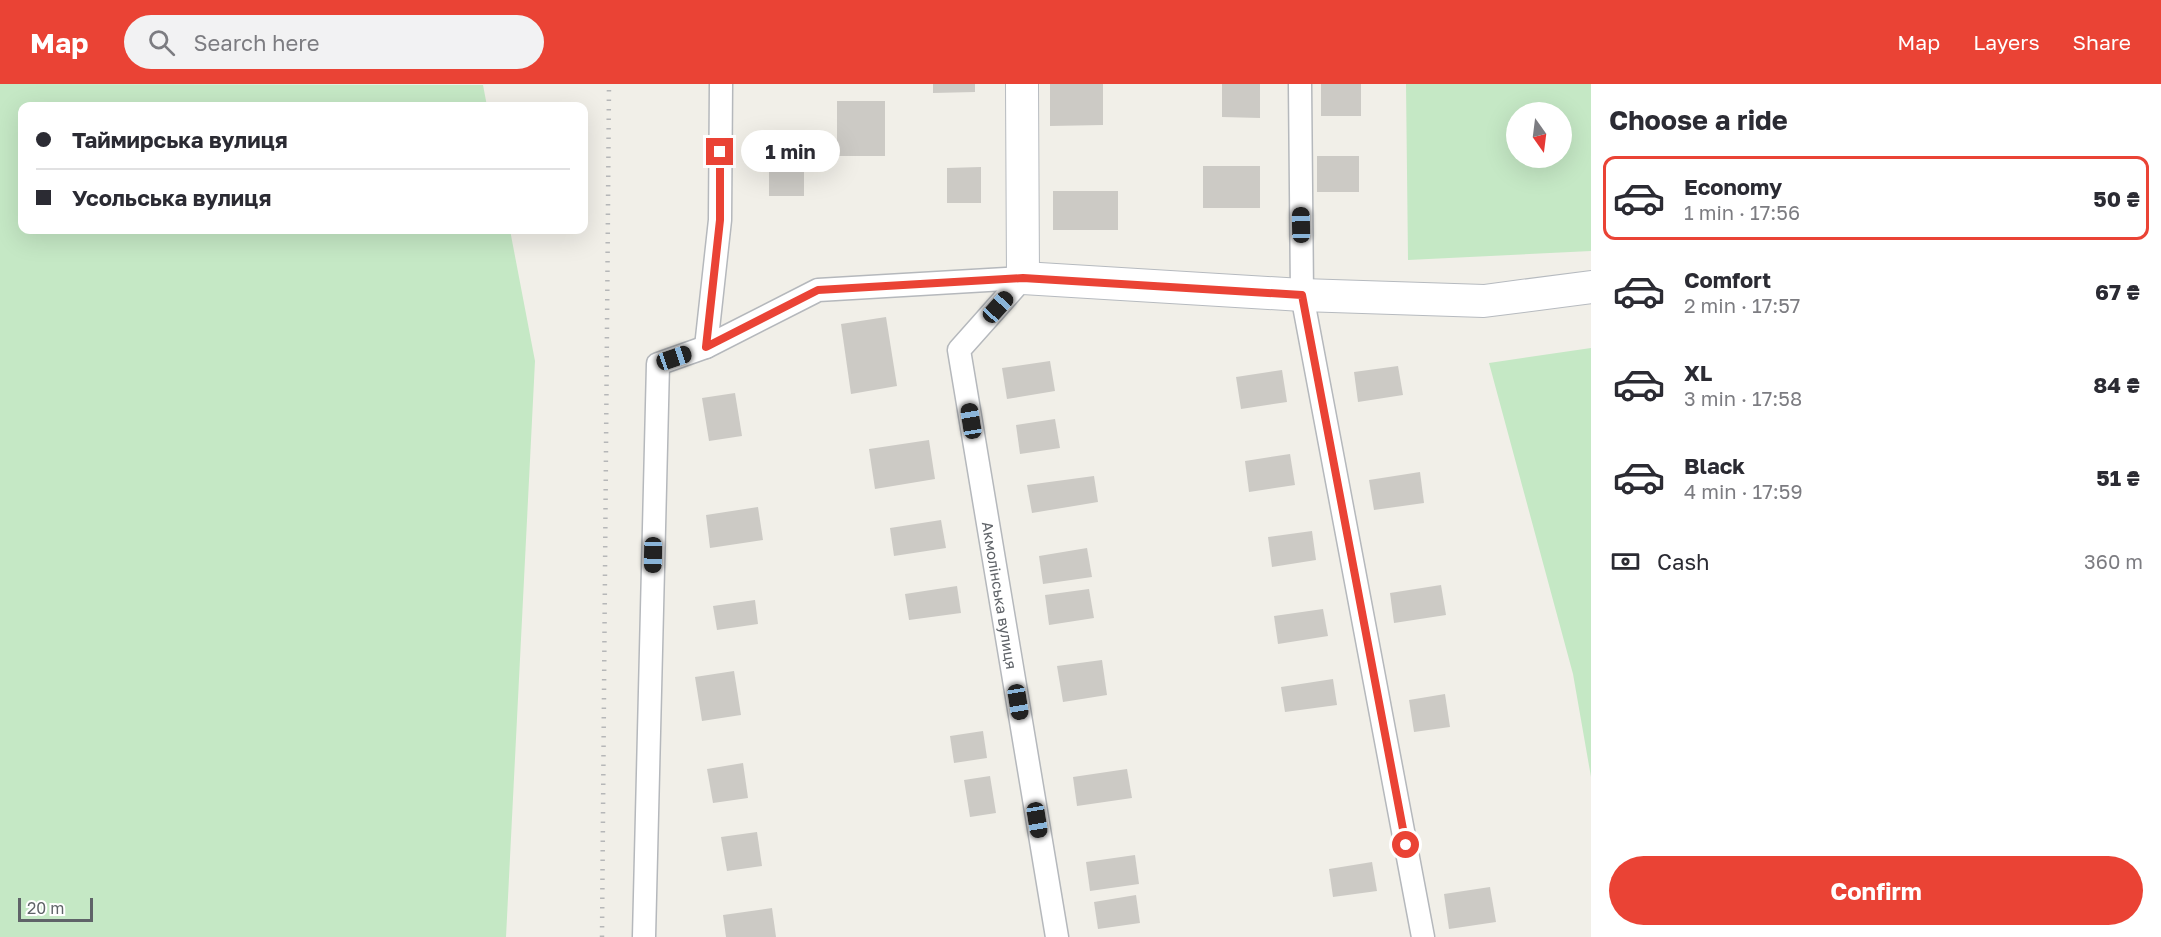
<!DOCTYPE html>
<html lang="en">
<head>
<meta charset="utf-8">
<style>
  body { margin:0; font-family:"Golos Text",sans-serif; background:#f2f2f3; color:#2b2b33; height:100vh; display:flex; flex-direction:column; font-size:22px; white-space:nowrap }
  * { box-sizing:border-box; margin:0 }
  p { font-size:20px; color:#7c7c81 }
  .icon { flex:none; width:33px; height:33px; fill:none; stroke:currentColor; stroke-width:2; stroke-linecap:round; stroke-linejoin:round }
  .map { position:relative; flex:1; overflow:hidden }
  .details { display:flex; flex-direction:column; background:#fff; width:570px }
  .details>* { flex:none }
  .banner { position:absolute; left:18px; top:18px; width:570px; height:132px; border-radius:12px; box-shadow:0 6px 24px #0002; display:grid; align-content:center; height:132px; padding:0 18px; background:#fff }
  .needle { width:39px; rotate:166deg }
  .buttons { position:absolute; left:1506px; top:18px; display:grid; gap:12px }
  .buttons a { display:grid; place-items:center; width:66px; height:66px; border-radius:50%; background:#fff; box-shadow:0 6px 24px #0002; font-size:30px }
  .scale { position:absolute; left:18px; bottom:15px; width:75px; box-sizing:border-box; padding-left:6px; border:3px solid #5f6368; border-top:0; font-size:16px; line-height:21px; white-space:nowrap; color:#5f6368; -webkit-text-stroke:4px #fff; paint-order:stroke }
  .end { position:absolute; width:27px; height:27px; margin:-14px; border:8px solid #ea4335; background:#fff; box-shadow:0 0 0 3px #fff }
  .from { border-radius:50% }
  .bubble { position:absolute; height:42px; border-radius:21px; background:#fff; box-shadow:0 6px 24px #0002; font-size:20px; font-weight:700; line-height:42px; text-align:center }
  .car { position:absolute; width:18px; height:36px; margin:-18px -9px; border-radius:8px; box-shadow:0 0 4px 2px #0007; background:linear-gradient(#222 24%,#8ab4d8 0 40%,#222 0 76%,#8ab4d8 0 86%,#222 0) }
  .banner b { display:flex; align-items:center; gap:21px; height:57px; font-size:22px }
  .banner b+b { border-top:2px solid #e1e1e2 }
  .banner i { width:15px; height:15px; background:#2b2b33 }
  ul { padding:0; list-style:none }
  li { display:flex; align-items:center; gap:18px; height:84px; margin:0 12px 9px; padding:0 6px; border:3px solid transparent; border-radius:12px }
  li div { flex:1 }
  li b { display:block; font-size:22px }
  li em { font-style:normal; font-weight:700 }
  li.active { border-color:#ea4335 }
  li>.icon { width:54px; height:54px; stroke-width:1.5 }
  h2 { padding:0 18px; font-size:27px; line-height:72px }
  .pay { display:flex; align-items:center; gap:15px; height:66px; padding:0 18px; font-size:22px }
  .pay p { margin-inline-start:auto }
  .action { display:flex; gap:12px; margin-top:auto; padding:12px 18px }
  .action a { flex:1; height:69px; border-radius:36px; background:#ea4335; color:#fff; font-size:24px; font-weight:700; line-height:69px; text-align:center }
  header { display:flex; align-items:center; gap:36px; box-sizing:border-box; height:84px; padding:0 30px; background:#ea4335; color:#fff }
  header strong { font-size:28px }
  nav { display:flex; gap:33px; margin-inline-start:auto; font-size:21px }
  .search { width:420px; height:54px; background:#f2f2f3; display:flex; align-items:center; gap:15px; box-sizing:border-box; padding:0 21px; border-radius:33px; color:#7c7c81; font-size:22px }
  main { display:flex; flex:1; min-height:0 }
  .map>svg:first-child { display:block }
  .green { fill:#c5e8c5; fill-rule:evenodd }
  .building { fill:#cccac5 }
  .lines { fill:none; stroke-linecap:round; stroke-linejoin:round }
  .street-casing { stroke:#b5b8bc; stroke-width:25 }
  .secondary-casing { stroke:#b6babf; stroke-width:34 }
  .street { stroke:#fff; stroke-width:22 }
  .secondary { stroke:#fff; stroke-width:32 }
  .rail { stroke:#b6b7b8; stroke-width:4.5; stroke-dasharray:1.5 8; stroke-linecap:butt }
  .route { stroke:#ea4335; stroke-width:8 }
  .labels { text-anchor:middle; dominant-baseline:central; stroke-width:5; stroke-linejoin:round; paint-order:stroke }
  .street-label { font-size:15px; fill:#5f6368; stroke:#fff }
</style>
</head>
<body>
<header>
<strong>Map</strong>
<div class="search"><svg class="icon" aria-label="search" viewBox="0 0 24 24"><circle cx="10" cy="10" r="6"/><path d="M15 15l6 6"/></svg>Search here</div>
<nav><a>Map</a><a>Layers</a><a>Share</a></nav>
</header>
<main>
<div class="map">
<svg width="1591" height="853" viewBox="0 0 1591 853">
  <rect width="100%" height="100%" fill="#f1efe8"/>
  <g class="green">
    <path d="M 0,0 L 483,1 L 487,22 L 22,22 L 22,146 L 510,146 L 535,277 L 506,853 L 0,853 Z"/>
    <path d="M 1406,0 L 1591,0 L 1591,167 L 1408,176 ZM 1516,28 L 1562,28 L 1562,74 L 1516,74 Z"/>
    <path d="M 1591,264 L 1591,693 L 1573,590 L 1489,279 Z"/>
  </g>
  <g class="building">
    <path d="M 933,0 L 975,0 L 975,8 L 933,9 Z"/>
    <path d="M 1050,0 L 1103,0 L 1103,41 L 1050,42 Z"/>
    <path d="M 1222,0 L 1260,0 L 1260,34 L 1222,33 Z"/>
    <rect x="1321" y="0" width="40" height="32"/>
    <rect x="837" y="17" width="48" height="55"/>
    <rect x="769" y="67" width="35" height="45"/>
    <rect x="1317" y="72" width="42" height="36"/>
    <rect x="1203" y="82" width="57" height="42"/>
    <path d="M 981,83 L 981,119 L 947,119 L 947,84 Z"/>
    <rect x="1053" y="107" width="65" height="39"/>
    <path d="M 886,233 L 897,302 L 851,310 L 841,240 Z"/>
    <path d="M 1050,277 L 1055,307 L 1007,315 L 1002,284 Z"/>
    <path d="M 1398,282 L 1403,311 L 1358,318 L 1354,288 Z"/>
    <path d="M 1282,286 L 1287,318 L 1241,325 L 1236,293 Z"/>
    <path d="M 735,309 L 742,352 L 709,357 L 702,314 Z"/>
    <path d="M 1055,335 L 1060,364 L 1020,370 L 1016,341 Z"/>
    <path d="M 929,356 L 935,395 L 875,405 L 869,365 Z"/>
    <path d="M 1290,370 L 1295,401 L 1249,408 L 1245,377 Z"/>
    <path d="M 1420,388 L 1424,419 L 1374,426 L 1369,396 Z"/>
    <path d="M 1094,392 L 1098,418 L 1032,429 L 1027,401 Z"/>
    <path d="M 758,423 L 763,456 L 710,464 L 706,431 Z"/>
    <path d="M 941,436 L 946,464 L 894,472 L 890,444 Z"/>
    <path d="M 1312,447 L 1316,476 L 1272,483 L 1268,453 Z"/>
    <path d="M 1087,464 L 1092,493 L 1043,500 L 1039,472 Z"/>
    <path d="M 1441,501 L 1446,531 L 1394,539 L 1390,509 Z"/>
    <path d="M 957,502 L 961,529 L 909,536 L 905,510 Z"/>
    <path d="M 1089,505 L 1094,534 L 1049,541 L 1045,511 Z"/>
    <path d="M 755,516 L 758,540 L 717,546 L 713,522 Z"/>
    <path d="M 1323,525 L 1328,552 L 1278,560 L 1274,532 Z"/>
    <path d="M 1102,576 L 1107,611 L 1063,618 L 1057,582 Z"/>
    <path d="M 734,587 L 741,631 L 702,637 L 695,593 Z"/>
    <path d="M 1333,595 L 1337,621 L 1285,628 L 1281,603 Z"/>
    <path d="M 1445,610 L 1450,643 L 1414,648 L 1409,616 Z"/>
    <path d="M 983,647 L 987,674 L 954,679 L 950,652 Z"/>
    <path d="M 743,679 L 748,714 L 713,719 L 707,685 Z"/>
    <path d="M 1127,685 L 1132,714 L 1077,722 L 1073,693 Z"/>
    <path d="M 990,692 L 996,729 L 970,733 L 964,696 Z"/>
    <path d="M 757,748 L 762,782 L 727,787 L 721,753 Z"/>
    <path d="M 1135,771 L 1139,800 L 1090,807 L 1086,778 Z"/>
    <path d="M 1372,778 L 1377,807 L 1333,813 L 1329,785 Z"/>
    <path d="M 1490,803 L 1496,838 L 1449,845 L 1444,810 Z"/>
    <path d="M 1136,811 L 1140,839 L 1098,845 L 1094,818 Z"/>
    <path d="M 772,824 L 776,853 L 726,853 L 723,831 Z"/>
  </g>
  <g class="lines">
    <defs>
      <g id="street">
        <path d="M 1300,0 L 1302,211 L 1423,853"/>
        <path id="s1" d="M 1023,194 L 959,266 L 1057,853"/>
        <path d="M 706,263 L 720,136 L 721,0"/>
        <path d="M 644,853 L 658,280 L 706,263 L 818,206 L 1023,194"/>
      </g>
      <path id="secondary" d="M 1022,0 L 1023,194 L 1302,211 L 1484,217 L 1591,203"/>
    </defs>
    <use href="#street" class="street-casing"/>
    <use href="#secondary" class="secondary-casing"/>
    <use href="#street" class="street"/>
    <use href="#secondary" class="secondary"/>
    <path class="rail" d="M 602,853 L 609,0"/>
  </g>
  <g class="lines">
    <path class="route" d="M 720,68 L 720,136 L 706,263 L 818,206 L 1023,194 L 1302,211 L 1406,761"/>
  </g>
  <g class="labels">
    <g class="street-label">
      <text stroke="none"><textPath href="#s1" startOffset="345">Акмолiнська вулиця</textPath></text>
    </g>
  </g>
</svg>
<div class="buttons">
<a><svg class="needle" viewBox="-14 -14 28 28"><path d="M0-13l5 13h-10z" fill="#e53935"/><path d="M0 13l5-13h-10z" fill="#7c7c81"/></svg></a>
</div>
<div class="scale">20 m</div>
<i class="end from" style="left:1406px;top:761px"></i>
<i class="end" style="left:720px;top:68px"></i>
<div class="bubble" style="left:741px;top:46px;width:99px">1 min</div>
<i class="car" style="left:1301px;top:141px;rotate:359deg"></i>
<i class="car" style="left:998px;top:223px;rotate:42deg"></i>
<i class="car" style="left:674px;top:274px;rotate:71deg"></i>
<i class="car" style="left:971px;top:337px;rotate:351deg"></i>
<i class="car" style="left:653px;top:471px;rotate:181deg"></i>
<i class="car" style="left:1018px;top:618px;rotate:171deg"></i>
<i class="car" style="left:1037px;top:736px;rotate:171deg"></i>
<div class="banner">
<b><i class="from"></i>Таймирська вулиця</b>
<b><i></i>Усольська вулиця</b>
</div>
</div>
<section class="details">
<h2>Choose a ride</h2>
<ul>
<li class="active"><svg class="icon" aria-label="car" viewBox="0 0 24 24"><path d="M5 17H2v-5l4-1 3-4h7l3 4 3 1v5h-3M9 17h6M6 11h13"/><circle cx="7" cy="17" r="2"/><circle cx="17" cy="17" r="2"/></svg><div><b>Economy</b><p>1 min · 17:56</p></div><em>50 ₴</em></li>
<li><svg class="icon" aria-label="car" viewBox="0 0 24 24"><path d="M5 17H2v-5l4-1 3-4h7l3 4 3 1v5h-3M9 17h6M6 11h13"/><circle cx="7" cy="17" r="2"/><circle cx="17" cy="17" r="2"/></svg><div><b>Comfort</b><p>2 min · 17:57</p></div><em>67 ₴</em></li>
<li><svg class="icon" aria-label="car" viewBox="0 0 24 24"><path d="M5 17H2v-5l4-1 3-4h7l3 4 3 1v5h-3M9 17h6M6 11h13"/><circle cx="7" cy="17" r="2"/><circle cx="17" cy="17" r="2"/></svg><div><b>XL</b><p>3 min · 17:58</p></div><em>84 ₴</em></li>
<li><svg class="icon" aria-label="car" viewBox="0 0 24 24"><path d="M5 17H2v-5l4-1 3-4h7l3 4 3 1v5h-3M9 17h6M6 11h13"/><circle cx="7" cy="17" r="2"/><circle cx="17" cy="17" r="2"/></svg><div><b>Black</b><p>4 min · 17:59</p></div><em>51 ₴</em></li>
</ul>
<div class="pay"><svg class="icon" aria-label="cash" viewBox="0 0 24 24"><path d="M3 7h18v10H3z"/><circle cx="12" cy="12" r="2"/></svg>Cash<p>360 m</p></div>
<div class="action"><a>Confirm</a></div>
</section>
</main>
</body>
</html>
